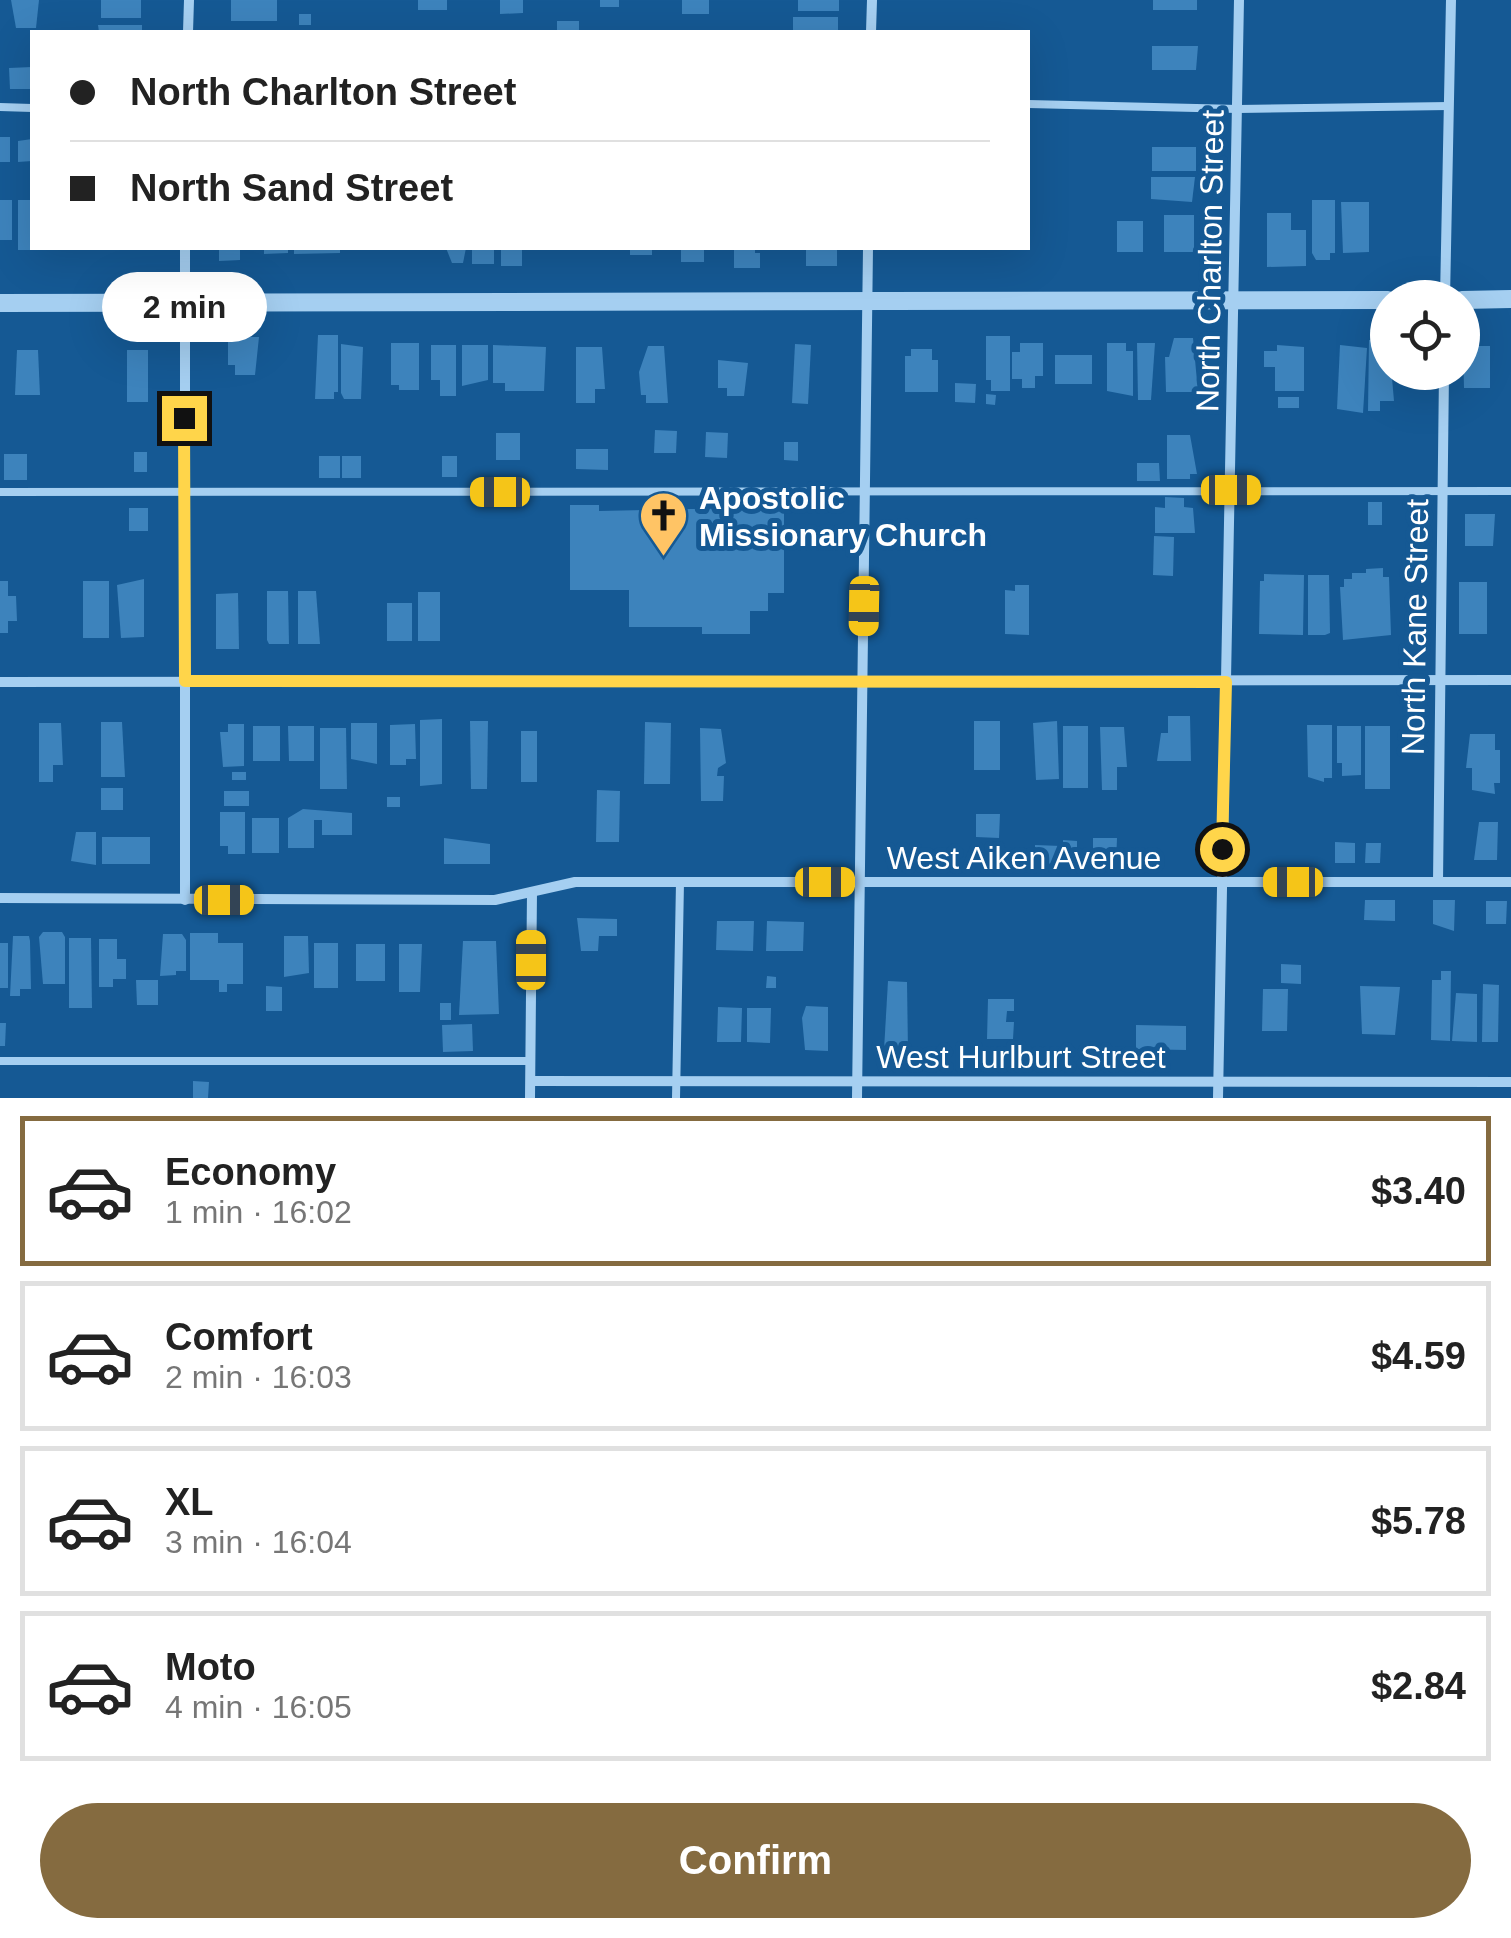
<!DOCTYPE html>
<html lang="en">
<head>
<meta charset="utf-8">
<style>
  body { margin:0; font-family:Helvetica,sans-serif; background:#f2f2f2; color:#222; height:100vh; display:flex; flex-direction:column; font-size:38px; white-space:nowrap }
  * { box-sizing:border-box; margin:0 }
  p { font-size:32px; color:#767676 }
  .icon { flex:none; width:55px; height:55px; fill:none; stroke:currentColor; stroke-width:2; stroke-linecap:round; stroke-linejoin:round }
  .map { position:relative; height:1098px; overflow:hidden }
  .details { display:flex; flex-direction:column; background:#fff; flex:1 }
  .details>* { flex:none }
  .guide { position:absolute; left:30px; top:30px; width:1000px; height:220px; border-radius:0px; box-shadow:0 10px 40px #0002; display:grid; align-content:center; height:220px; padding:0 40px; background:#fff }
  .fabs { position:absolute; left:1370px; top:280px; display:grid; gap:20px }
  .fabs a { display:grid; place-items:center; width:110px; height:110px; border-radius:50%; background:#fff; box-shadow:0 10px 40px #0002; font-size:50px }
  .end { position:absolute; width:45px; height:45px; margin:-22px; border:12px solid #ffd54a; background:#111; box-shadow:0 0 0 5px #111 }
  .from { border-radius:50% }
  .bubble { position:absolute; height:70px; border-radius:35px; background:#fff; box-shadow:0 10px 40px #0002; font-size:32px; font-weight:800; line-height:70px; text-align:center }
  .car { position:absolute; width:30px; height:60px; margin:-30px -15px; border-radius:12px; box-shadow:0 0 8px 2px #0007; background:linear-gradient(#f5c518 24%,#345 0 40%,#f5c518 0 76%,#345 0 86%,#f5c518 0) }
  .guide b { display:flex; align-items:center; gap:35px; height:95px; font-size:38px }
  .guide b+b { border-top:2px solid #e0e0e0 }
  .guide i { width:25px; height:25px; background:#222 }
  ul { padding:18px 0 0; list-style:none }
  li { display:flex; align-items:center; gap:30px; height:150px; margin:0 20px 15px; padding:0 20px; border:5px solid #e0e0e0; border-radius:0px }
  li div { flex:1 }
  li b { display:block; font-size:38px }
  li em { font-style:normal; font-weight:800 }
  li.on { border-color:#856b40 }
  li>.icon { width:90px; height:90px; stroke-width:1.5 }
  .action { display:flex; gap:20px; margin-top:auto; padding:20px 40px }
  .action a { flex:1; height:115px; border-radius:60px; background:#856b40; color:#fff; font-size:40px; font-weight:800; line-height:115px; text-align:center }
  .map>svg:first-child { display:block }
  .building { fill:#3d83bc }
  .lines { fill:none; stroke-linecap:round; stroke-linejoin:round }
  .service { stroke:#a5cff1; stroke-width:8 }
  .minor { stroke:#a5cff1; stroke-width:10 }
  .tertiary { stroke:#a5cff1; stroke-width:18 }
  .route { stroke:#ffd54a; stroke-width:12 }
  .labels { text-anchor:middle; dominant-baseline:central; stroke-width:10; stroke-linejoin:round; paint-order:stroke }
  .street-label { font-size:32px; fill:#fff; stroke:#155994 }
  .poi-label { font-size:32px; font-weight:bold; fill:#fff; stroke:#155994; text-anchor:start }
</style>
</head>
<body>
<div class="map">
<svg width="1511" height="1098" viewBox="0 0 1511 1098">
  <rect width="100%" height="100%" fill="#155994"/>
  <g class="building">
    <path d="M 11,0 L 39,0 L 36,28 L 16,28 Z"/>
    <rect x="101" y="0" width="40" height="18"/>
    <rect x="231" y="0" width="46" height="21"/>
    <rect x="418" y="0" width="29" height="10"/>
    <path d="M 500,0 L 523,0 L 523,13 L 500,14 Z"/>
    <rect x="600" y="0" width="19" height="7"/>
    <rect x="682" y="0" width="27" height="14"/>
    <rect x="798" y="0" width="41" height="11"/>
    <rect x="1153" y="0" width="44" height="10"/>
    <rect x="299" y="14" width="12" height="11"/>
    <rect x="793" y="17" width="45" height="15"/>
    <rect x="557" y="21" width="22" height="11"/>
    <path d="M 98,25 L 142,25 L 142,32 L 99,32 Z"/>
    <path d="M 1152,46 L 1198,46 L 1196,70 L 1152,70 Z"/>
    <path d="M 32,67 L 32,89 L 10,89 L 9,68 Z"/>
    <rect x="0" y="137" width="10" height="25"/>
    <path d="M 32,139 L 32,161 L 18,162 L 18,141 Z"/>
    <rect x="1152" y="147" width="44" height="24"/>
    <path d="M 1151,177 L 1195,177 L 1192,202 L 1151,199 Z"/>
    <rect x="0" y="200" width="12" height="40"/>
    <rect x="18" y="200" width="14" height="50"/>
    <path d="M 1312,200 L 1335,200 L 1335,253 L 1330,253 L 1330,260 L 1316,260 L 1312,253 Z"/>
    <path d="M 1341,202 L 1369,202 L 1369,252 L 1343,253 Z"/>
    <path d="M 1267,213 L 1291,213 L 1291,230 L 1306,230 L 1306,266 L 1267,267 Z"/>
    <rect x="1164" y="215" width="30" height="37"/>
    <rect x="1117" y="221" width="26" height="31"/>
    <path d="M 219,248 L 240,248 L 240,260 L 219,261 Z"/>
    <path d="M 264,248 L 288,248 L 288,253 L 264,254 Z"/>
    <path d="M 294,248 L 340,248 L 340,253 L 294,254 Z"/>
    <path d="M 446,248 L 466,248 L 463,263 L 452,263 Z"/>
    <rect x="472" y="248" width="22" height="16"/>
    <rect x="501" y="248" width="21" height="18"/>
    <rect x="630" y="248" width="22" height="7"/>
    <rect x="681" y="248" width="23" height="14"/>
    <path d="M 734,248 L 755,248 L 755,253 L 760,253 L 760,268 L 734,268 Z"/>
    <rect x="806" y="248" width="31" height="18"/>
    <path d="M 318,335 L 338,335 L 338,392 L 334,392 L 334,399 L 315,399 Z"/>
    <path d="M 986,336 L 1010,336 L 1010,391 L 991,391 L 991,380 L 986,380 Z"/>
    <path d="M 228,337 L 259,337 L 255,375 L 235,375 L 235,365 L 228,365 Z"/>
    <path d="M 1174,338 L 1193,338 L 1198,392 L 1166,392 L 1165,357 L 1169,357 Z"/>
    <path d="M 1369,340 L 1388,341 L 1388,372 L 1396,372 L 1392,378 L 1394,401 L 1380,401 L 1380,411 L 1368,411 Z"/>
    <path d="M 391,343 L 419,343 L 419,390 L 399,390 L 399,385 L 391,385 Z"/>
    <path d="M 1020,343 L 1043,343 L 1043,376 L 1035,376 L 1035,388 L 1022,388 L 1022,379 L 1012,379 L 1012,352 L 1020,352 Z"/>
    <path d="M 1107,343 L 1126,343 L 1126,351 L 1133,351 L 1133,396 L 1107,391 Z"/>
    <path d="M 1137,343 L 1155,343 L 1151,400 L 1138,400 Z"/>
    <path d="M 341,344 L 363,347 L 361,399 L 344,399 L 341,393 Z"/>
    <path d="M 795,344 L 811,345 L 808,404 L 792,403 Z"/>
    <path d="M 431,345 L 456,345 L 456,396 L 440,396 L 440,380 L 431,380 Z"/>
    <path d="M 462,345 L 488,345 L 488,380 L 462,386 Z"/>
    <path d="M 493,345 L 546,347 L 544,391 L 505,391 L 505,383 L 493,383 Z"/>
    <path d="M 1277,345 L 1304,347 L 1304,391 L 1275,391 L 1275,367 L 1264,367 L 1264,351 L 1277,351 Z"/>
    <path d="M 1340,345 L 1367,348 L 1363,413 L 1337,409 Z"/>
    <path d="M 648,346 L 664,346 L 668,403 L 646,403 L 646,395 L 641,395 L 639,372 Z"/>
    <path d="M 1463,346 L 1490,346 L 1490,388 L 1464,388 Z"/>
    <path d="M 576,347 L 602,347 L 605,389 L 595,389 L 595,403 L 576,403 Z"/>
    <path d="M 911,349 L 932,349 L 932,360 L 938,360 L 938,392 L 905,392 L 905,356 L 911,356 Z"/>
    <path d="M 17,350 L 38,350 L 40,395 L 15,395 Z"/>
    <rect x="127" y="350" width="21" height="52"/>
    <rect x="1055" y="355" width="37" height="29"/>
    <path d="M 718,360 L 748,363 L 744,396 L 727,396 L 727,388 L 718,388 Z"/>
    <path d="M 955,383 L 976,384 L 975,403 L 955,402 Z"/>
    <path d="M 986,394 L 996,395 L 995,405 L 986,404 Z"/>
    <rect x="1278" y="397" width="21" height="11"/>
    <path d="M 655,430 L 677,431 L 676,453 L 654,453 Z"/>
    <path d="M 706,432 L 728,433 L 727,458 L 705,457 Z"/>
    <rect x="496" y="433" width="24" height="27"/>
    <path d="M 1167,435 L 1190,435 L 1197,474 L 1190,474 L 1190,479 L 1167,479 Z"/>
    <path d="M 784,442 L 798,442 L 798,461 L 784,460 Z"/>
    <path d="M 576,449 L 608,449 L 608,470 L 576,469 Z"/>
    <rect x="134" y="452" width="13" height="20"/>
    <rect x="4" y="454" width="23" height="26"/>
    <rect x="319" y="456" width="21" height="22"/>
    <rect x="342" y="456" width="19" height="22"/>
    <rect x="442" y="456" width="15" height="21"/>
    <path d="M 1137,463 L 1159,463 L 1160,481 L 1137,481 Z"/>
    <path d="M 1165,497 L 1184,498 L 1184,507 L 1193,508 L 1195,533 L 1155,533 L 1155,507 L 1165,508 Z"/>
    <rect x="1368" y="502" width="14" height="23"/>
    <path d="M 570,505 L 599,505 L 599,511 L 784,507 L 784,593 L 768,593 L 768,611 L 750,611 L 750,634 L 702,634 L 702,627 L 629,627 L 629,590 L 570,590 Z"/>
    <rect x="129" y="508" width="19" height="23"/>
    <path d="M 1465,514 L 1495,514 L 1493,546 L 1465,546 Z"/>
    <path d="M 1154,536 L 1174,537 L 1173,576 L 1153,575 Z"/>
    <path d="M 1383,568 L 1383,577 L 1389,577 L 1391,635 L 1343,640 L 1340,587 L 1344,587 L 1344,579 L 1352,579 L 1352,573 L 1366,573 L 1366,569 Z"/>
    <path d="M 1264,574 L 1304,575 L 1303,635 L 1259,634 L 1260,581 L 1264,581 Z"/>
    <path d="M 1308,575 L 1329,575 L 1330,633 L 1325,635 L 1308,635 Z"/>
    <path d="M 144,579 L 144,637 L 121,638 L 117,585 Z"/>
    <path d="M 0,581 L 8,581 L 8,596 L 16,596 L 17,621 L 8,621 L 8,633 L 0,633 Z"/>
    <rect x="83" y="581" width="26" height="57"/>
    <rect x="1459" y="582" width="28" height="52"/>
    <path d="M 1015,585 L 1029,585 L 1029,635 L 1005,634 L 1005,590 L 1015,591 Z"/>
    <path d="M 267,591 L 288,591 L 289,644 L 269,644 L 267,640 Z"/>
    <path d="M 298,591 L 316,591 L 320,644 L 298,644 Z"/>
    <rect x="418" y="592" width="22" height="49"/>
    <path d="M 238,593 L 239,649 L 216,649 L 216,594 Z"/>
    <rect x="387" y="603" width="25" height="38"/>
    <path d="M 1168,716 L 1190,716 L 1191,761 L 1157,761 L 1161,733 L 1168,733 Z"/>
    <path d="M 442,719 L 442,784 L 420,786 L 420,720 Z"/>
    <path d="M 470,721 L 488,721 L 487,789 L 471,789 Z"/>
    <rect x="974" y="721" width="26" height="49"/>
    <path d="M 1057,721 L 1059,779 L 1036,780 L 1033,723 Z"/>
    <path d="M 101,722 L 122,722 L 125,777 L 101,777 Z"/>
    <path d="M 645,722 L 671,723 L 670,784 L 644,784 Z"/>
    <path d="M 39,723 L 61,723 L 63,765 L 53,765 L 53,782 L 39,782 Z"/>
    <path d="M 351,723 L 377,723 L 377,764 L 351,759 Z"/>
    <path d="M 228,724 L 244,724 L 244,766 L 223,767 L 220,732 L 228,732 Z"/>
    <path d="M 415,724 L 416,759 L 406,759 L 406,765 L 390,765 L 390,725 Z"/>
    <path d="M 1307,725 L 1332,725 L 1332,778 L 1324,778 L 1324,782 L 1308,777 Z"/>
    <rect x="253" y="726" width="27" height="35"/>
    <path d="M 288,726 L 314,726 L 314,761 L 289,761 Z"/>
    <rect x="1063" y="726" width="25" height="62"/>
    <path d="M 1337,726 L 1361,726 L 1361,775 L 1342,776 L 1342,763 L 1337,763 Z"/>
    <rect x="1365" y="726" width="25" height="63"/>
    <path d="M 1100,727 L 1124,727 L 1127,767 L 1117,767 L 1117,790 L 1102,790 Z"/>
    <path d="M 320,728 L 346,728 L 347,789 L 320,789 Z"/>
    <path d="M 700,728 L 721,729 L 726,763 L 718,768 L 717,776 L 724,776 L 723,801 L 701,801 Z"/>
    <rect x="521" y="731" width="16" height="51"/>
    <path d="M 1470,734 L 1495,734 L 1495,750 L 1500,750 L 1500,783 L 1494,783 L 1495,794 L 1472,790 L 1472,768 L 1466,768 Z"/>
    <rect x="232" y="772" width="14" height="8"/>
    <rect x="101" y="788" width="22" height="22"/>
    <path d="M 597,790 L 620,791 L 619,842 L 596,842 Z"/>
    <rect x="224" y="791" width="25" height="15"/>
    <rect x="387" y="797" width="13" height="10"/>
    <path d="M 303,809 L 352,813 L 352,835 L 322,835 L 322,820 L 314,820 L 314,848 L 288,848 L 288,818 Z"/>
    <path d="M 220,812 L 245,812 L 245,854 L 228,854 L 228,846 L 220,846 Z"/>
    <path d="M 976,814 L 1000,814 L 999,838 L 976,837 Z"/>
    <rect x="252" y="818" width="27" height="35"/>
    <path d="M 1479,822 L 1498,822 L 1497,860 L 1474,860 Z"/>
    <path d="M 76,832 L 96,832 L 96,865 L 71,861 Z"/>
    <rect x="102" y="837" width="48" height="27"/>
    <path d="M 444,838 L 490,844 L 490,864 L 444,864 Z"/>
    <path d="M 1093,838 L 1117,838 L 1116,864 L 1093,863 Z"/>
    <path d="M 1063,840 L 1077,841 L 1077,863 L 1063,863 Z"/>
    <path d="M 1335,842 L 1355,843 L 1355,863 L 1335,863 Z"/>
    <path d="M 1366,843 L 1381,843 L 1380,863 L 1365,863 Z"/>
    <path d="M 1035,845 L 1061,846 L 1061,864 L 1035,863 Z"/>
    <path d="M 1365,900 L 1395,900 L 1395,921 L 1364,920 Z"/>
    <path d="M 1433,900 L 1455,900 L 1454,931 L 1433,924 Z"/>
    <path d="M 1486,901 L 1507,901 L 1506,924 L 1486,924 Z"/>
    <path d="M 577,918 L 617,919 L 617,936 L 599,936 L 598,951 L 581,951 Z"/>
    <path d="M 717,921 L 754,921 L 753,951 L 716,950 Z"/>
    <path d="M 767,921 L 804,922 L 803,951 L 766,951 Z"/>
    <path d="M 43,932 L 62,932 L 65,937 L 65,984 L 43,984 L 39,937 Z"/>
    <path d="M 190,933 L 218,933 L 218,943 L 243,943 L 243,984 L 227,984 L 227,992 L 219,992 L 219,980 L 190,980 Z"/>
    <path d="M 163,934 L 182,934 L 186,940 L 186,971 L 176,971 L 176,975 L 160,976 Z"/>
    <path d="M 13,936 L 29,936 L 30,941 L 31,989 L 20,989 L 20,996 L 10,996 Z"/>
    <path d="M 284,936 L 308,936 L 309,973 L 284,977 Z"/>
    <path d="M 69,938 L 91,938 L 92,1008 L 69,1008 Z"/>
    <path d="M 99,939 L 117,939 L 117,959 L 126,959 L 126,979 L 113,979 L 113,987 L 99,987 Z"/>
    <path d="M 463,941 L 496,941 L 499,1014 L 459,1015 Z"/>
    <rect x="0" y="943" width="8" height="45"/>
    <rect x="314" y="943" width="24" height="45"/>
    <rect x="356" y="944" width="29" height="37"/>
    <path d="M 399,944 L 422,944 L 420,992 L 399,992 Z"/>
    <path d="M 1281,964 L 1301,965 L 1301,984 L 1281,983 Z"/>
    <path d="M 1441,971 L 1451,971 L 1450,1041 L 1431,1040 L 1432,980 L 1441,980 Z"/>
    <path d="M 767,976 L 776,977 L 776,988 L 766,988 Z"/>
    <path d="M 136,980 L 158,980 L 158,1005 L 137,1005 Z"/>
    <path d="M 888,981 L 907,982 L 908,1051 L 884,1050 Z"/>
    <path d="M 1483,984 L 1499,985 L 1498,1042 L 1482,1042 Z"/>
    <path d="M 266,986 L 282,987 L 282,1011 L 266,1011 Z"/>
    <path d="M 1360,986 L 1400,987 L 1395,1035 L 1362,1034 Z"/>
    <path d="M 1263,989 L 1288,989 L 1287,1031 L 1262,1031 Z"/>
    <path d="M 1456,993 L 1477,994 L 1477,1042 L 1452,1041 Z"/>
    <path d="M 988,999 L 1014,999 L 1014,1011 L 1007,1011 L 1006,1022 L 1014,1022 L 1013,1039 L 987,1039 Z"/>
    <rect x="440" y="1003" width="11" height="17"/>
    <path d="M 806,1006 L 828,1007 L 828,1051 L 805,1050 L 802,1018 Z"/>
    <path d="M 718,1007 L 742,1008 L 741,1042 L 717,1042 Z"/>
    <path d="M 747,1008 L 771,1008 L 770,1043 L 747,1042 Z"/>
    <path d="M 0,1023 L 6,1023 L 5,1046 L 0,1046 Z"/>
    <path d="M 472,1024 L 473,1051 L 443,1052 L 442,1025 Z"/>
    <path d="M 1136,1025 L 1186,1026 L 1186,1050 L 1136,1049 Z"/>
    <path d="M 193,1081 L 209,1082 L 208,1098 L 193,1098 Z"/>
  </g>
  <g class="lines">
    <g class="service">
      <path d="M 1028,104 L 1238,109 L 1449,106"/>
      <path d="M 0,107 L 32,108"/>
      <path d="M 0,492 L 1511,491"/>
      <path d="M 0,1061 L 531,1061"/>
      <path d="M 676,1098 L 680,882"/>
    </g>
    <g class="minor">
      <path d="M 188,32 L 189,0"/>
      <path d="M 871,32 L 872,0"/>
      <path d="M 1445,298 L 1451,0"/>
      <path d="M 0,682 L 1511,680"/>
      <path d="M 1438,882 L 1444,372"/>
      <path d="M 0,898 L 495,900 L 575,882 L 1511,882"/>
      <path d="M 185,900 L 185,248"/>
      <path d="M 531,1081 L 1511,1082"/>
      <path d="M 530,1098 L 532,892"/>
      <path d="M 857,1098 L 868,248"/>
      <path d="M 1218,1098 L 1239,0"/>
    </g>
    <g class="tertiary">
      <path d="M 1462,300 L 1511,299"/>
      <path d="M 0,303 L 1388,300"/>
    </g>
  </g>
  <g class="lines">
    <path class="route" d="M 184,418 L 185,681 L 1226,682 L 1222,849"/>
  </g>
  <defs>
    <symbol id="church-pin" viewBox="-11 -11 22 30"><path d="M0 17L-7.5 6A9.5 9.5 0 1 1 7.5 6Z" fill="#ffc465" stroke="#155994"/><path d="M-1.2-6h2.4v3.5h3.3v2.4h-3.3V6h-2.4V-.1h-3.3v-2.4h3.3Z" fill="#111"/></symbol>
  </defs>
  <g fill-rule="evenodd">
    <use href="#church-pin" x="636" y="488" width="55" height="75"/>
  </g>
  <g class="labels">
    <g class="street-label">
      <text transform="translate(1210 261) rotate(-89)">North Charlton Street</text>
      <text transform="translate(1415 627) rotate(-89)">North Kane Street</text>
      <text x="1024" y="858">West Aiken Avenue</text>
      <text x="1021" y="1057">West Hurlburt Street</text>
    </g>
    <g class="poi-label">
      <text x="699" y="498">Apostolic<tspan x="699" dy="37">Missionary Church</tspan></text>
    </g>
  </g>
</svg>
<div class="fabs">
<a><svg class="icon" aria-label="locate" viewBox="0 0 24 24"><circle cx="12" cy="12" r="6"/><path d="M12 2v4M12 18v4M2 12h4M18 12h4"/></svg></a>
</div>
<i class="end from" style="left:1222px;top:849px"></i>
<i class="end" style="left:184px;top:418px"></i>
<div class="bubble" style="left:102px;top:272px;width:165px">2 min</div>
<i class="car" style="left:1231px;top:490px;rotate:90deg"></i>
<i class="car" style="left:500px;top:492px;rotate:270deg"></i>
<i class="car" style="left:864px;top:606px;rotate:181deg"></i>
<i class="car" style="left:825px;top:882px;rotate:90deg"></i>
<i class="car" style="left:1293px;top:882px;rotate:270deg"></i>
<i class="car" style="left:224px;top:900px;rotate:90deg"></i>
<i class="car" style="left:531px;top:960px;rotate:0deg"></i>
<div class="guide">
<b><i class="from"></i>North Charlton Street</b>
<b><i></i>North Sand Street</b>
</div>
</div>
<section class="details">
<ul>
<li class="on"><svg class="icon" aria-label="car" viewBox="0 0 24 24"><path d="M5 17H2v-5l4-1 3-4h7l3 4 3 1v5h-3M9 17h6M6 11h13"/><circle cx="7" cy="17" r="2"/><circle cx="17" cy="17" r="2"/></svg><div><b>Economy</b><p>1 min · 16:02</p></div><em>$3.40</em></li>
<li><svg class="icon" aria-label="car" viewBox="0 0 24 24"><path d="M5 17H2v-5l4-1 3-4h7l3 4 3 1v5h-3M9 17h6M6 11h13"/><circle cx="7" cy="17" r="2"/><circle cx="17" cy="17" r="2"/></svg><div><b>Comfort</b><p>2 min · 16:03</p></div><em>$4.59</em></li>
<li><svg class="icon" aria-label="car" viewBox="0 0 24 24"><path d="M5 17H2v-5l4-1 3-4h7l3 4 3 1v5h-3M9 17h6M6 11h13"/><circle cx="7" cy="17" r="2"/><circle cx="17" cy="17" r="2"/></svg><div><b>XL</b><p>3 min · 16:04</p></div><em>$5.78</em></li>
<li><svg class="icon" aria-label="car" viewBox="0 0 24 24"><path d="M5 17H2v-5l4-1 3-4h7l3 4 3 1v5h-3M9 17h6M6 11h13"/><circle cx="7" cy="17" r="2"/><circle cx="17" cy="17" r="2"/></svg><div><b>Moto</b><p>4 min · 16:05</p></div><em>$2.84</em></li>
</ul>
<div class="action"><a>Confirm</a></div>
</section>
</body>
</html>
